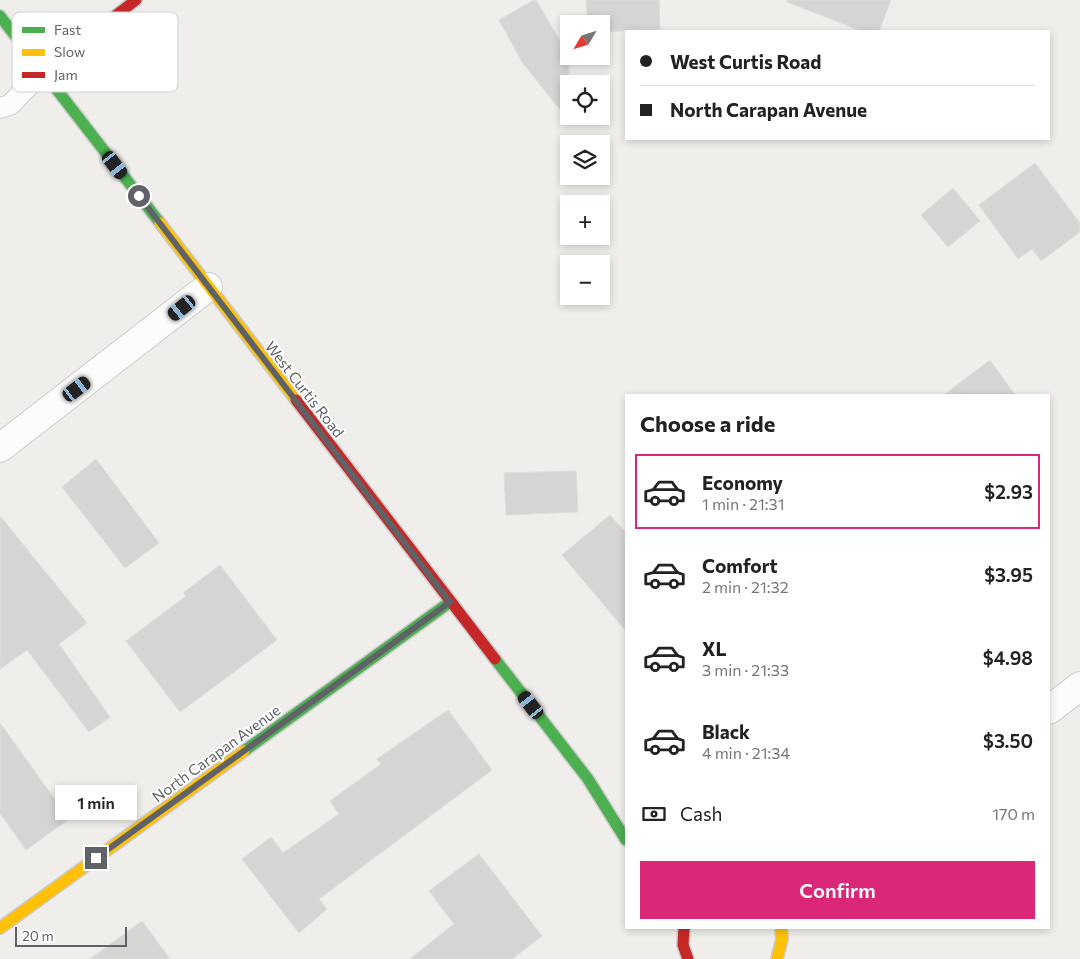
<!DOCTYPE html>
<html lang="en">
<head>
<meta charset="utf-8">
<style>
  body { margin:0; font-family:Commissioner,sans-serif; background:#f6f6f6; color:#222; height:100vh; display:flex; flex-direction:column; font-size:19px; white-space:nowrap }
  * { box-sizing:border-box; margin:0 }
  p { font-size:16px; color:#767676 }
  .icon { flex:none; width:28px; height:28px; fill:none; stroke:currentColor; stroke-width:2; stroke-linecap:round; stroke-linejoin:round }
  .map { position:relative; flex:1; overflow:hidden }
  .details { position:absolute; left:625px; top:394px; width:425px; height:535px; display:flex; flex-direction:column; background:#fff; border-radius:0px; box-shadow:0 2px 8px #0003 }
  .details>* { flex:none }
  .banner { position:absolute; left:625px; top:30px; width:425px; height:110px; border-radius:0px; box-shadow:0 2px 8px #0003; display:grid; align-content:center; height:110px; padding:0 15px; background:#fff }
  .needle { width:32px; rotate:232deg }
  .buttons { position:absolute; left:560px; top:15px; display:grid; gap:10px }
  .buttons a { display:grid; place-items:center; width:50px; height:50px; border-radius:0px; background:#fff; box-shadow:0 2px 8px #0003; font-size:25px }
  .scale { position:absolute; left:15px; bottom:12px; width:112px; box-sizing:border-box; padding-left:5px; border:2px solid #5f6368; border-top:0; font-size:14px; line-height:18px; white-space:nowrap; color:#5f6368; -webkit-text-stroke:4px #fff; paint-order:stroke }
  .end { position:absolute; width:22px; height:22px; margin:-11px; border:6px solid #5f6368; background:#fff; box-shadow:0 0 0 2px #fff }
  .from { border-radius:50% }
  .bubble { position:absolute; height:35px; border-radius:0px; background:#fff; box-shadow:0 2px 8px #0003; font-size:16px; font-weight:600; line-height:35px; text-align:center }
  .car { position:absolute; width:15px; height:30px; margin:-15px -8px; border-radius:6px; box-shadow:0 0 4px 1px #0007; background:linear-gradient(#222 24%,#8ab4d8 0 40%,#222 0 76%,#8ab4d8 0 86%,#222 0) }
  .banner b { display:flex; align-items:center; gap:18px; height:48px; font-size:19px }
  .banner b+b { border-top:1px solid #e0e0e0 }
  .banner i { width:12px; height:12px; background:#222 }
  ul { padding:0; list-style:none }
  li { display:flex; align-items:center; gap:15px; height:75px; margin:0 10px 8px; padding:0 5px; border:2px solid transparent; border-radius:0px }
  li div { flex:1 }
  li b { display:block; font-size:19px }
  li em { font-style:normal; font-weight:600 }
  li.selected { border-color:#db2777 }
  li>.icon { width:45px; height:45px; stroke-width:1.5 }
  h2 { padding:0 15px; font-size:22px; line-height:60px }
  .pay { display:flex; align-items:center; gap:12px; height:55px; padding:0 15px; font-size:19px }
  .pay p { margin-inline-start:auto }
  .button { display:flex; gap:10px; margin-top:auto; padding:10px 15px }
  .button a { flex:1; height:58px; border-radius:0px; background:#db2777; color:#fff; font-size:20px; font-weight:600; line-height:58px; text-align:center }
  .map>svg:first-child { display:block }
  .building { fill:#d6d5d3; stroke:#deddd9 }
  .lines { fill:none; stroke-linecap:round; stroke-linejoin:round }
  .lane-casing { stroke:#cbcccc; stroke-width:22 }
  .street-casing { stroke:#cbcccc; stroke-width:30 }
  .fast-casing { stroke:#cacacb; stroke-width:14 }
  .slow-casing { stroke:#cacacb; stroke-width:14 }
  .jam-casing { stroke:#cacacb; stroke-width:14 }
  .lane { stroke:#fdfcfc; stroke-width:20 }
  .street { stroke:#fdfcfc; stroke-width:28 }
  .fast { stroke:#4caf50; stroke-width:11 }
  .slow { stroke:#ffc107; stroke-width:11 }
  .jam { stroke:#c62828; stroke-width:11 }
  .route { stroke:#5f6368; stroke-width:6 }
  .labels { text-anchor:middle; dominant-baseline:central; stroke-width:4; stroke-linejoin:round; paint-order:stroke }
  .street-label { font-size:15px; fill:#5f6368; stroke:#fff }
  .key { fill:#fff; stroke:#cfd0d2; stroke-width:1 }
  .key-label { font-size:14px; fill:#5f6368 }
</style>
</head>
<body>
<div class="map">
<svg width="1080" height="959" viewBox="0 0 1080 959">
  <rect width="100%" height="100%" fill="#efeeea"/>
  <g class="building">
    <path d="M 534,0 L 536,0 L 569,56 L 569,121 L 522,62 L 499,20 Z"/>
    <path d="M 586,0 L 659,0 L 660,29 L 601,32 L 601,24 L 588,24 Z"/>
    <path d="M 787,0 L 891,0 L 879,31 L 862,31 L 787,2 Z"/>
    <path d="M 1035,163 L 1080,223 L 1080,232 L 1041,261 L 1032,249 L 1018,259 L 979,205 Z"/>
    <path d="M 953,188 L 980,221 L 948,247 L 921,215 Z"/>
    <path d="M 990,360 L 1015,395 L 944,395 Z"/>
    <path d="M 96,459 L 159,543 L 125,568 L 62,487 Z"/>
    <path d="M 576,471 L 578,512 L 506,515 L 504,473 Z"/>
    <path d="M 610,515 L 626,533 L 626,631 L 562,555 Z"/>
    <path d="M 0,516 L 87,623 L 59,644 L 110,717 L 89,732 L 27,650 L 0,669 Z"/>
    <path d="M 220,565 L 277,640 L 180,712 L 126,641 L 186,596 L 183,593 Z"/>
    <path d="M 448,710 L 492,770 L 319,899 L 327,909 L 299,933 L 242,859 L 271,837 L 283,853 L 339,814 L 330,801 L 381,764 L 377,759 Z"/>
    <path d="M 0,723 L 69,819 L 26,850 L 0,813 Z"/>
    <path d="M 479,854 L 542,936 L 512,959 L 410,959 L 454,924 L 429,891 Z"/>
    <path d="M 142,921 L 170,959 L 90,959 Z"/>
  </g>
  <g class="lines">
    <defs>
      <path id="lane" d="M 0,108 L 10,105 L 42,72"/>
      <g id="street">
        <path d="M 0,448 L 208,287"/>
        <path d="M 1049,710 L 1080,686"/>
      </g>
      <g id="fast">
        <path d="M 0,16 L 160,223"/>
        <path d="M 495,659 L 588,779 L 626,840"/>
        <path d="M 244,751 L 450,602"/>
      </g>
      <g id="slow">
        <path d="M 160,223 L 296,400"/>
        <path d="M 0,928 L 244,751"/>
        <path d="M 777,959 L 782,939 L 781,928"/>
      </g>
      <g id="jam">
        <path d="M 42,72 L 136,0"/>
        <path d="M 296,400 L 495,659"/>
        <path d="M 684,928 L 683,945 L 688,959"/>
      </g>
    </defs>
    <use href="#lane" class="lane-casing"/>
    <use href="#street" class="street-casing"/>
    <use href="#fast" class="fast-casing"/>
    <use href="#slow" class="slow-casing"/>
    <use href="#jam" class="jam-casing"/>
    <use href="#lane" class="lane"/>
    <use href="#street" class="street"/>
    <use href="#fast" class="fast"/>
    <use href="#slow" class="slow"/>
    <use href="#jam" class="jam"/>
  </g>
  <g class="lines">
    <path class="route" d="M 96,858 L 450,602 L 139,196"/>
  </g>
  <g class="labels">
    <g class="street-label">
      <text transform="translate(305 389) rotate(52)">West Curtis Road</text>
      <text transform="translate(216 753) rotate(-36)">North Carapan Avenue</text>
    </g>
  </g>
  <rect x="12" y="12" width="166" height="80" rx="8" class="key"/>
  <rect x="22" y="27" width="23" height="6" fill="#4caf50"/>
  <rect x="22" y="49" width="23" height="7" fill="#ffc107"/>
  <rect x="22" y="72" width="23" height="6" fill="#c62828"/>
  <g class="key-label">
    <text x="54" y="35">Fast</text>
    <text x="54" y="57">Slow</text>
    <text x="54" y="80">Jam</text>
  </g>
</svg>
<div class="buttons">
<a><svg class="needle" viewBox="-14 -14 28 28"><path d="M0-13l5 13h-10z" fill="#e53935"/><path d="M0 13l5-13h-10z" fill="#767676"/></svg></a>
<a><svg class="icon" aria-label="locate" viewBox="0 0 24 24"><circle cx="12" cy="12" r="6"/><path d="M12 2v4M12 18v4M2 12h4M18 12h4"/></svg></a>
<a><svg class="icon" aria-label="layers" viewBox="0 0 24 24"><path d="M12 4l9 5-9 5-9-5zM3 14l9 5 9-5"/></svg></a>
<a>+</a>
<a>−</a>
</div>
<div class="scale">20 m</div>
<i class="end from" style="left:139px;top:196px"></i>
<i class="end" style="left:96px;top:858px"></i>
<div class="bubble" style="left:55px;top:785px;width:82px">1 min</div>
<i class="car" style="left:115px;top:165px;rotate:143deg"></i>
<i class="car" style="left:182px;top:308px;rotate:231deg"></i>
<i class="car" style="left:77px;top:389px;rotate:53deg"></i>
<i class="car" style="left:531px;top:705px;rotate:322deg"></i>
<div class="banner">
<b><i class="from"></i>West Curtis Road</b>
<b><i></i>North Carapan Avenue</b>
</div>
<section class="details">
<h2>Choose a ride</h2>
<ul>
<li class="selected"><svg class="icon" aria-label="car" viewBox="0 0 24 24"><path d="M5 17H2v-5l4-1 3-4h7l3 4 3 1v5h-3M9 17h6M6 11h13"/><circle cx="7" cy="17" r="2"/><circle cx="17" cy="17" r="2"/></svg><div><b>Economy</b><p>1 min · 21:31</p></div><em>$2.93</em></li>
<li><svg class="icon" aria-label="car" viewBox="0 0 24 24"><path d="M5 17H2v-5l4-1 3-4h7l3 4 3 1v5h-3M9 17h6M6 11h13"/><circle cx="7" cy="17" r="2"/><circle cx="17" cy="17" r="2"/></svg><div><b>Comfort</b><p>2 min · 21:32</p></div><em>$3.95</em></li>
<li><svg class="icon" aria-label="car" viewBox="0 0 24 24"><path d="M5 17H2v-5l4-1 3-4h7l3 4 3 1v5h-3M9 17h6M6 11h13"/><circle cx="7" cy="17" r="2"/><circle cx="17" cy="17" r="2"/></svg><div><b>XL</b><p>3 min · 21:33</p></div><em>$4.98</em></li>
<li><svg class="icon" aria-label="car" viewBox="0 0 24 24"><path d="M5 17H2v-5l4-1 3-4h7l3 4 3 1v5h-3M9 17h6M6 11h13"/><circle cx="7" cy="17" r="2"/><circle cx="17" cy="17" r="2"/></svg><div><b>Black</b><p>4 min · 21:34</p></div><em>$3.50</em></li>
</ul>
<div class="pay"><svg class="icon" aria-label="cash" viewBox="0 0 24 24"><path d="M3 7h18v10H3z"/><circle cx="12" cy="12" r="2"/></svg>Cash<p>170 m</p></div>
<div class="button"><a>Confirm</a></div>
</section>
</div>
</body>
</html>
